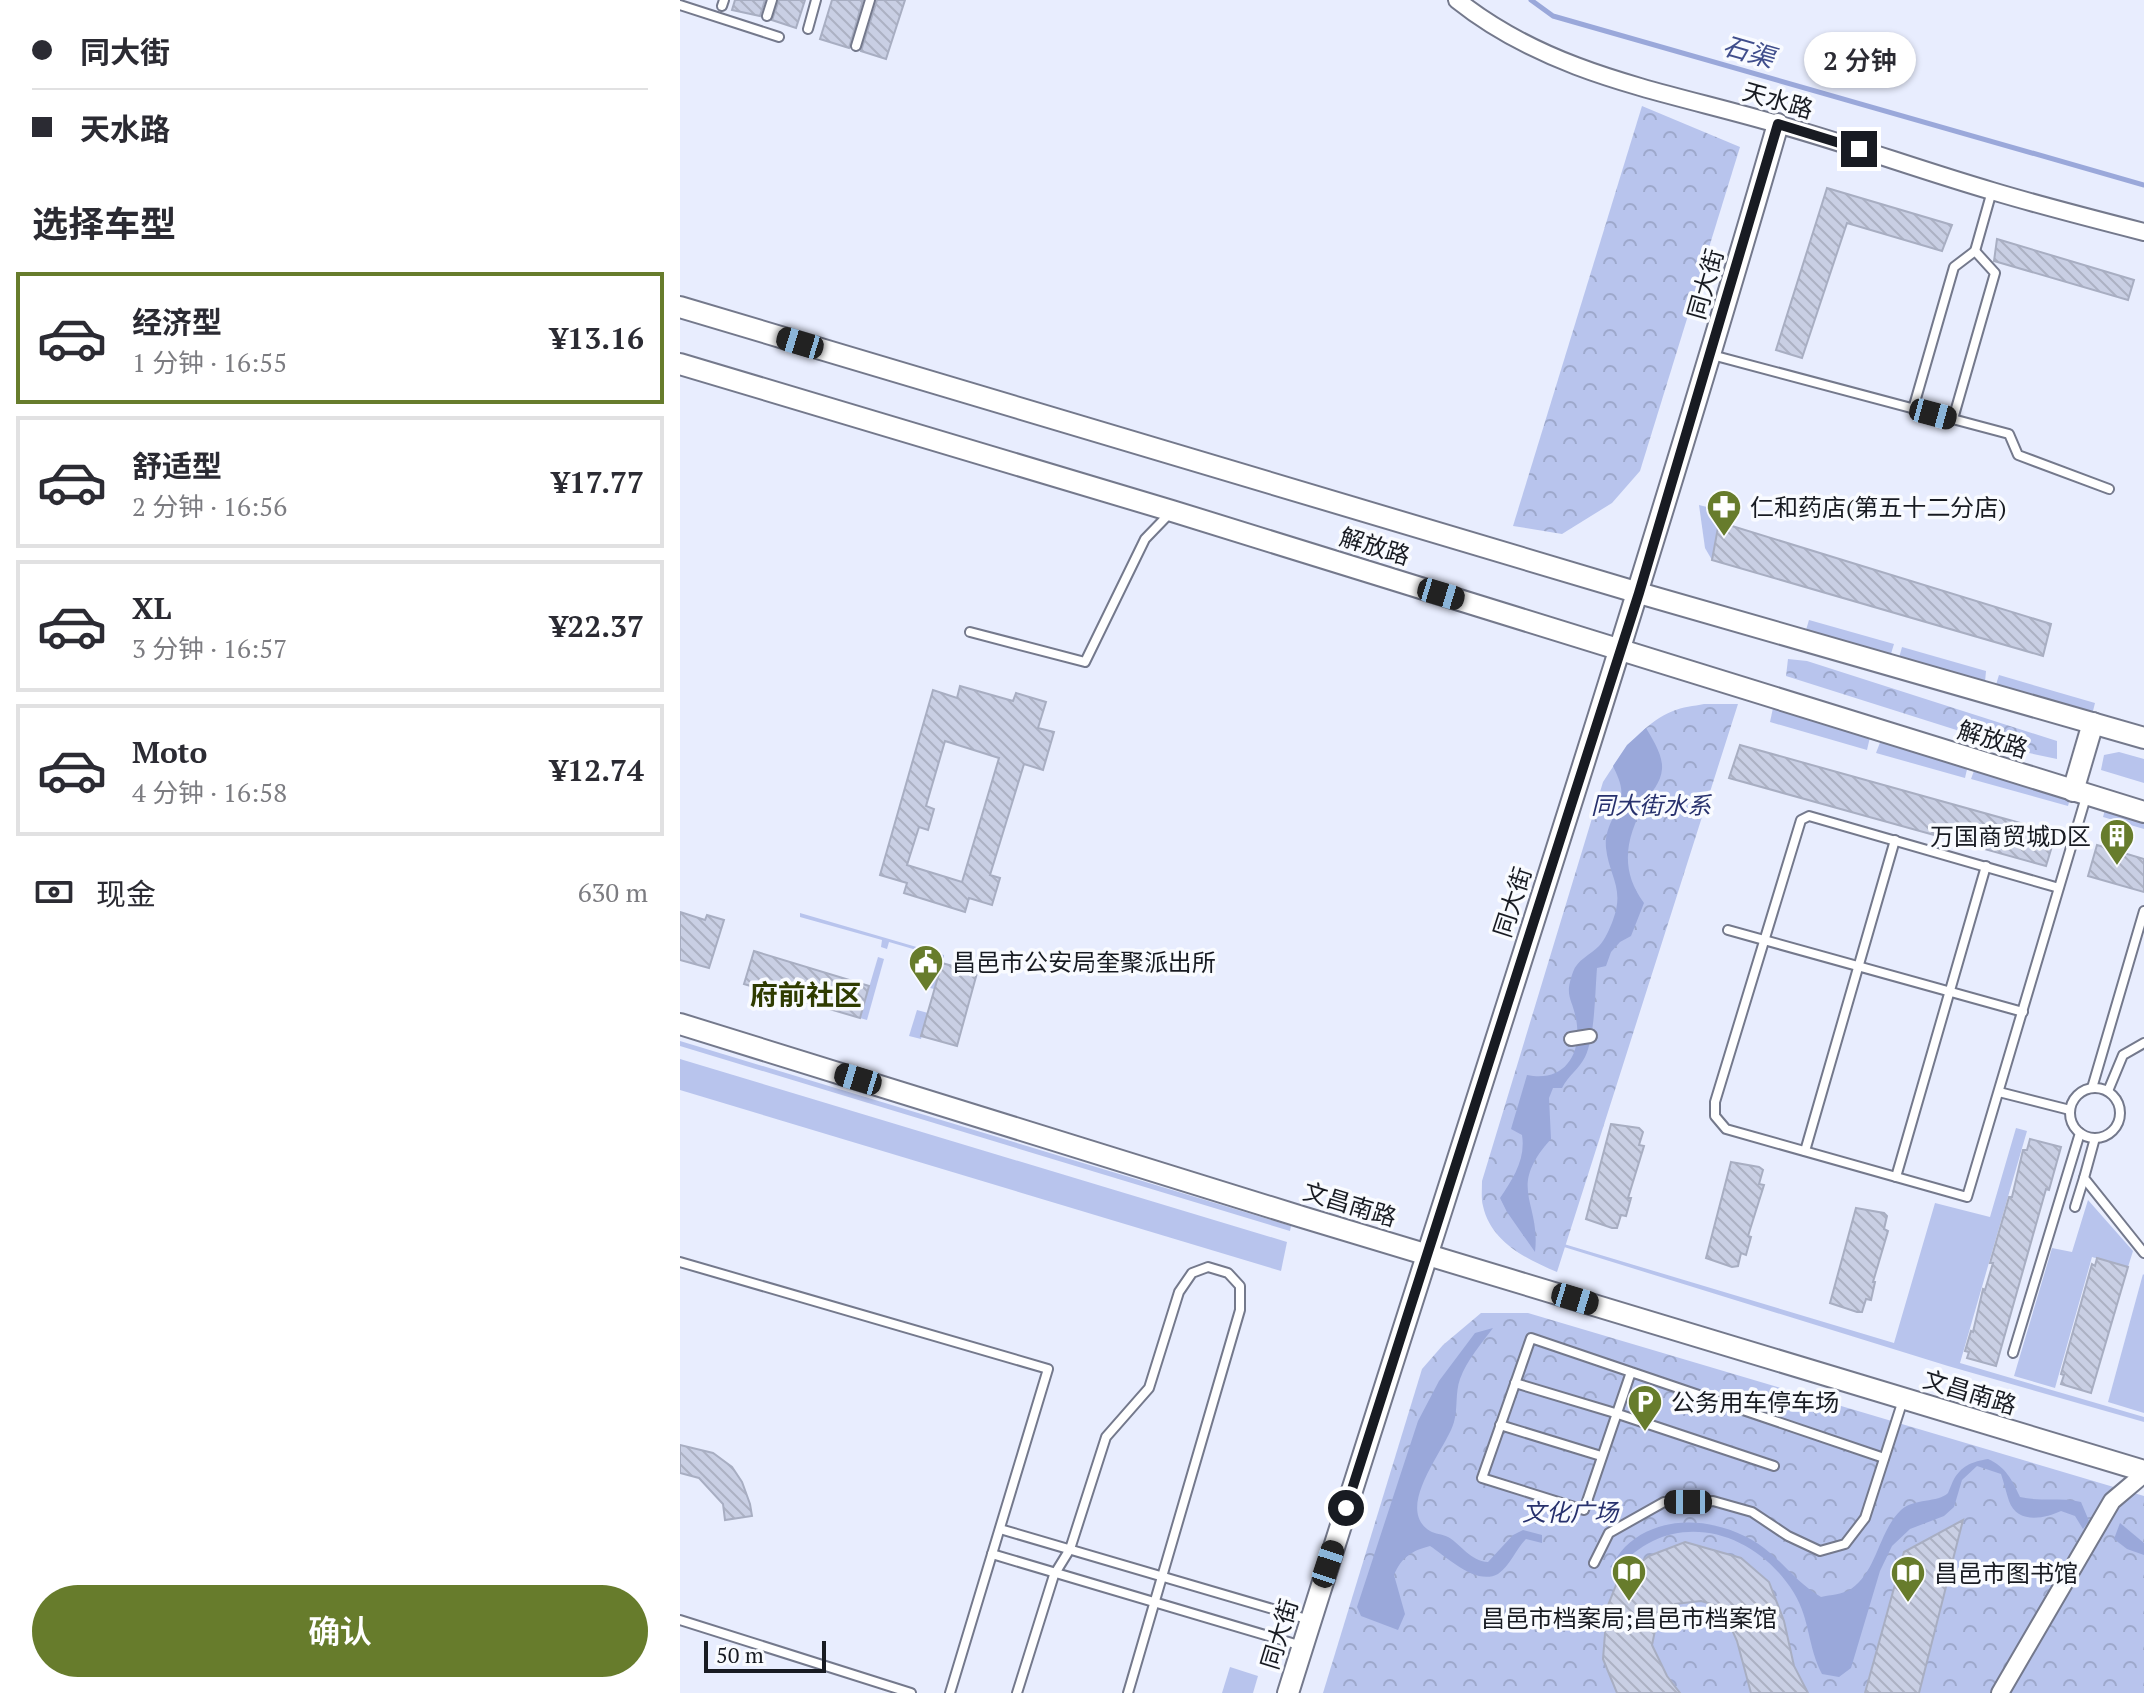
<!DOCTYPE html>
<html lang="zh">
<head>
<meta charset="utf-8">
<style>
  body { margin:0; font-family:"PT Serif","Noto Sans SC",serif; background:#f7f7f7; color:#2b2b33; height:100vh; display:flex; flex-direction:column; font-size:30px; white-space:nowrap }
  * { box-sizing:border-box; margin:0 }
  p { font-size:26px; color:#7c7c81 }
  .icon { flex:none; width:44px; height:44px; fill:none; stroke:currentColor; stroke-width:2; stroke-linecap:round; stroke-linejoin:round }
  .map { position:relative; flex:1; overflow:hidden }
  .panel { display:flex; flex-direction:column; background:#fff; width:680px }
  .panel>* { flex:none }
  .hud { display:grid; align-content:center; height:176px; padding:0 32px; background:#fff }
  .scale { position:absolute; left:24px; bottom:20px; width:122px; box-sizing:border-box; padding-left:8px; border:4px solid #181b22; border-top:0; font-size:22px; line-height:28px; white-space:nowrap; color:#181b22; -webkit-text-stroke:6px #f9fbff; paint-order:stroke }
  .end { position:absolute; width:36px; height:36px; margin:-18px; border:10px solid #181b22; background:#fff; box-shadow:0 0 0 4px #fff }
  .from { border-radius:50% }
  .bubble { position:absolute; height:56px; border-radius:28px; background:#fff; box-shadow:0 2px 6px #0004; font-size:26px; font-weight:600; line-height:56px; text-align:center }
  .car { position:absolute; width:24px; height:48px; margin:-24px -12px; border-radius:10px; box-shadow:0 0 6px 2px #0007; background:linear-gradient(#222 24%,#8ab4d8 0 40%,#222 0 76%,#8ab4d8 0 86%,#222 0) }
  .hud b { display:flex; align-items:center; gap:28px; height:76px; font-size:30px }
  .hud b+b { border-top:2px solid #e1e1e2 }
  .hud i { width:20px; height:20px; background:#2b2b33 }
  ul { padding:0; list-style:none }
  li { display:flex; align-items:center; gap:24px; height:132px; margin:0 16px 12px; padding:0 16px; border:4px solid #e1e1e2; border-radius:0px }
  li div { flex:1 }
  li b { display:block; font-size:30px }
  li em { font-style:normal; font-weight:600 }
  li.active { border-color:#677c2c }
  li>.icon { width:72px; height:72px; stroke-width:1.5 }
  h2 { padding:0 32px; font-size:36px; line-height:96px }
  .pay { display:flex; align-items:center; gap:20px; height:88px; padding:0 32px; font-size:30px }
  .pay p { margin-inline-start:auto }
  .action { display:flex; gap:16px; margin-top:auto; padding:16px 32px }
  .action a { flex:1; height:92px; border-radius:48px; background:#677c2c; color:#fff; font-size:32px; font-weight:600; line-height:92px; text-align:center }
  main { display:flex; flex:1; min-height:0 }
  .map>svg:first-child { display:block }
  .green { fill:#b8c4ed }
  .forest { fill:url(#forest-crowns) }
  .water { fill:#9aa8da }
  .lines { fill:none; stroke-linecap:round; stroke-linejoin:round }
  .stream { stroke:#9aa8da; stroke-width:5 }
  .building { fill:url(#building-back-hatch); stroke:#a8aec2; stroke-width:2; fill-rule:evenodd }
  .service-casing { stroke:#74798c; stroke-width:12 }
  .pedestrian-casing { stroke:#74798c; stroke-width:16 }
  .minor-casing { stroke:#74798c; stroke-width:20 }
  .tertiary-casing { stroke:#74798c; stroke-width:24 }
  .service { stroke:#fff; stroke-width:8 }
  .pedestrian { stroke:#fff; stroke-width:12 }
  .minor { stroke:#fff; stroke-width:16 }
  .tertiary { stroke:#fff; stroke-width:20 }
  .route { stroke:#181b22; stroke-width:10 }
  .labels { text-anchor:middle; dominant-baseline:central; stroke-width:7; stroke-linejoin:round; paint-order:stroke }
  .street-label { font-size:24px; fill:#181b22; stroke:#f9fbff }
  .poi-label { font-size:24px; fill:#181b22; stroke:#f9fbff; text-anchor:start }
  .park-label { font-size:24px; font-style:italic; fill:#27316d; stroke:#f9fbff }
  .water-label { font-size:26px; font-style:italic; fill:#404e8c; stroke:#f9fbff }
  .quarter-label { font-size:28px; font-weight:bold; fill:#2f3c01; stroke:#f9fbff }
</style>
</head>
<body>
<main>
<section class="panel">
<div class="hud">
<b><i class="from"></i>同大街</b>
<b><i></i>天水路</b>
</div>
<h2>选择车型</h2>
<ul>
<li class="active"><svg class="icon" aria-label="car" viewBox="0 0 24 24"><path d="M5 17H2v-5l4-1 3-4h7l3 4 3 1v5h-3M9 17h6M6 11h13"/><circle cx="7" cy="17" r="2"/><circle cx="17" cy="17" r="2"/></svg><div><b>经济型</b><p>1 分钟 · 16:55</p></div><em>¥13.16</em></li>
<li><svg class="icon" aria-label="car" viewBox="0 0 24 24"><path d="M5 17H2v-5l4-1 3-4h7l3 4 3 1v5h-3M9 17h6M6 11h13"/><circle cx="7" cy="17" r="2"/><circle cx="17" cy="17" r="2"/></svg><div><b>舒适型</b><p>2 分钟 · 16:56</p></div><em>¥17.77</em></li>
<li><svg class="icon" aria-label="car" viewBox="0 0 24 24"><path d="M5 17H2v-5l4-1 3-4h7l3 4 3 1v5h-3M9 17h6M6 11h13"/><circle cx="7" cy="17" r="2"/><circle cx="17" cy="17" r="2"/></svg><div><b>XL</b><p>3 分钟 · 16:57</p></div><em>¥22.37</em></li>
<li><svg class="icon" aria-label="car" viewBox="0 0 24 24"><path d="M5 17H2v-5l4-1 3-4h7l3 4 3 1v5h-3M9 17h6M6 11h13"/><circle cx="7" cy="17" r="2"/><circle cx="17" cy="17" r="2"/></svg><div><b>Moto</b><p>4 分钟 · 16:58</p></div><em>¥12.74</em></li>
</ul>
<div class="pay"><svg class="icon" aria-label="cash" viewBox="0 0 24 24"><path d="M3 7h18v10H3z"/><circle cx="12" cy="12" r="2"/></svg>现金<p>630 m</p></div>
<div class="action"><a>确认</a></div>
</section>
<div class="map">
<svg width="1464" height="1693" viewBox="0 0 1464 1693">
  <defs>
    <pattern id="forest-crowns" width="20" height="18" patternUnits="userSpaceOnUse" patternTransform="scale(2)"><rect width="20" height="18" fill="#b8c4ed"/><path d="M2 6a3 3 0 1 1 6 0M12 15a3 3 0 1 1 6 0" fill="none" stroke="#9da8cb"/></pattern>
    <pattern id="building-back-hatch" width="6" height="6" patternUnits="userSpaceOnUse" patternTransform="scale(2)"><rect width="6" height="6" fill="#c9cfe4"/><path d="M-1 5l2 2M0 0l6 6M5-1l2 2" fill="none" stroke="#acb1c3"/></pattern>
  </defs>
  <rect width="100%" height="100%" fill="#e8edfe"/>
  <g class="green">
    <path d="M 1019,505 L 1043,511 L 1032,560 L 1025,548 Z"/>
    <path d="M 1129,620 L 1214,644 L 1210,657 L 1126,630 Z"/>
    <path d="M 1222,647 L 1306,671 L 1305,682 L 1219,658 Z"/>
    <path d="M 1319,675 L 1415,703 L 1412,715 L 1315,688 Z"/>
    <path d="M 1093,708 L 1190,737 L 1187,750 L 1090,722 Z"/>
    <path d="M 1201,740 L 1288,765 L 1285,778 L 1196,753 Z"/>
    <path d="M 1439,752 L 1464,759 L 1464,783 L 1421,770 L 1424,755 Z"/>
    <path d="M 1295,768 L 1391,795 L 1388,806 L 1291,779 Z"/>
    <path d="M 1426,806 L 1464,817 L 1464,829 L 1423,817 Z"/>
    <path d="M 120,913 L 264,955 L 264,958 L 209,942 L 207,949 L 201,947 L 202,940 L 120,917 Z"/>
    <path d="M 198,957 L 204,959 L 187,1020 L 180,1018 Z"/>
    <path d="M 249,962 L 261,966 L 254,989 L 243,986 Z"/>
    <path d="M 237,1010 L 248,1013 L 241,1039 L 229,1036 Z"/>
    <path d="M 0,1041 L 611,1226 L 610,1231 L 0,1046 Z"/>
    <path d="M 0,1059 L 607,1242 L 601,1271 L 0,1090 Z"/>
    <path d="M 1336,1128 L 1347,1131 L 1280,1363 L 1464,1417 L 1464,1422 L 1268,1366 L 884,1247 L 884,1244 L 1214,1343 L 1255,1203 L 1310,1217 Z"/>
    <path d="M 1408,1200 L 1453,1251 L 1448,1267 L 1412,1257 L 1375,1388 L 1334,1376 L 1372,1248 L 1392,1252 Z"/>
    <path d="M 1463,1274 L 1464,1275 L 1464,1413 L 1428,1402 Z"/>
    <path d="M 550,1667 L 578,1676 L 573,1693 L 542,1693 Z"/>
  </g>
  <g class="forest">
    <path d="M 962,106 L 1060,147 L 960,471 L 932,503 L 882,534 L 833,526 Z"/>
    <path d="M 1108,659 L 1127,661 L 1377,741 L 1377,759 L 1349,753 L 1106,676 Z"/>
    <path d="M 1024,704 L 1058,704 L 877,1272 C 846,1259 811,1242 803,1206 C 801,1199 802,1189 802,1181 L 923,782 C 941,754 961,724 993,711 C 1002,707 1014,706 1024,704 Z"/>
    <path d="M 801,1313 L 848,1313 L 1464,1496 L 1464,1693 L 643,1693 L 742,1369 L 763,1345 Z"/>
  </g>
  <g class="water">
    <path d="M 966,728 C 973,740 983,755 982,769 C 981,783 971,792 965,803 C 946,838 939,869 964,903 L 951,936 L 940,942 L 931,952 L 926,966 L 917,968 C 915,992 915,1037 905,1057 C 899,1069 888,1076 882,1088 L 873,1088 L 869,1098 L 871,1139 C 826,1189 861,1201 855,1252 L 827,1212 L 820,1198 C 833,1179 846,1159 842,1135 L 831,1129 L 847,1075 C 884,1083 903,1054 896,1019 C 892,997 884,997 893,972 C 897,960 910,955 919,946 C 925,940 930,928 933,920 C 945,888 929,876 926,848 C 924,826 938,815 941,796 C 943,786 937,775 933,766 L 947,745 Z"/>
    <path d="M 813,1328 C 801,1344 787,1360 780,1379 C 775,1393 778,1408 774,1422 C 767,1448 713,1508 750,1531 C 755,1534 762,1534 768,1537 C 782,1545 790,1561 808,1562 L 833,1535 L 843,1530 L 862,1535 L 862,1543 L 846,1539 C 836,1549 830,1566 818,1574 C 796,1586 767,1557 750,1546 C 731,1551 722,1557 714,1575 L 725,1614 L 718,1630 L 681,1616 L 677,1607 L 738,1421 L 759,1381 L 795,1333 Z"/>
    <path d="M 1308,1459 C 1326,1467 1332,1480 1340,1497 C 1361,1502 1380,1497 1401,1502 L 1409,1521 L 1403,1529 L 1395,1516 L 1381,1511 C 1364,1519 1337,1524 1329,1501 C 1326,1492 1324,1483 1321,1474 L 1297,1466 L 1282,1480 L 1274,1507 L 1264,1516 L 1230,1529 L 1212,1546 L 1200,1571 L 1171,1668 L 1159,1677 L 1142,1674 C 1128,1648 1130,1619 1114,1593 C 1074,1528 989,1506 937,1570 L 930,1567 C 935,1561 939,1553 945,1547 C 982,1510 1046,1519 1084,1548 C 1105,1564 1118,1584 1141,1597 C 1150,1595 1164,1594 1171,1589 C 1198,1570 1198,1532 1221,1510 C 1234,1498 1258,1503 1268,1493 C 1269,1491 1272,1483 1273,1481 C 1281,1466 1291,1462 1308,1459 Z"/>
    <path d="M 1440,1523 L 1464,1543 L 1464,1555 L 1447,1549 L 1434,1539 Z"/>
  </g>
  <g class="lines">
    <path class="stream" d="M 851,0 L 873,16 L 1464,185"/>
  </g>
  <g class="building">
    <path d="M 55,0 L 85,0 L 80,16 L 52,10 Z"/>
    <path d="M 99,0 L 125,0 L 116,28 L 92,20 Z"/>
    <path d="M 152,0 L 183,0 L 169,48 L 140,39 Z"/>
    <path d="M 197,0 L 225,0 L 206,59 L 181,51 Z"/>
    <path d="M 1147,188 L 1272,225 L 1262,251 L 1167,223 L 1122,358 L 1096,350 Z"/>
    <path d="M 1317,239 L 1454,280 L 1448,300 L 1314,261 Z"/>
    <path d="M 1039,522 L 1371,624 L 1363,656 L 1032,560 Z"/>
    <path d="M 280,686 L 333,701 L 336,693 L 366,702 L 358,728 L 374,732 L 363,770 L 344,764 L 310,875 L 320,878 L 312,905 L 289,898 L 285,912 L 224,893 L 227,883 L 200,875 L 253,690 L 277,698 ZM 265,741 L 319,758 L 282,882 L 227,865 L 239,827 L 248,830 L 254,809 L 246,806 Z"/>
    <path d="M 1060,745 L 1376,833 L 1366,866 L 1049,778 Z"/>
    <path d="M 1417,845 L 1464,859 L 1464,892 L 1408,876 Z"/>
    <path d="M 0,912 L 25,920 L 27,915 L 44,920 L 29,968 L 0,960 Z"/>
    <path d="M 74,951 L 189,986 L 180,1018 L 64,984 Z"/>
    <path d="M 262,963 L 297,973 L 277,1046 L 241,1036 Z"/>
    <path d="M 931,1124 L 959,1128 L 963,1132 L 959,1145 L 964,1146 L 948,1198 L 951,1198 L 946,1216 L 941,1215 L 937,1228 L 932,1228 L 906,1219 Z"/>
    <path d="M 1350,1139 L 1381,1147 L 1369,1190 L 1366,1189 L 1316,1366 L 1287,1358 L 1289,1352 L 1285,1351 L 1291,1331 L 1293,1332 L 1303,1289 L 1305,1290 L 1313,1263 L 1310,1263 L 1329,1197 L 1332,1197 L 1343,1150 L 1347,1150 Z"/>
    <path d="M 1051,1162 L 1079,1167 L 1083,1170 L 1079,1184 L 1084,1185 L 1068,1236 L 1071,1237 L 1066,1255 L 1061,1253 L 1058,1266 L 1052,1267 L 1026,1258 Z"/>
    <path d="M 1176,1208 L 1204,1213 L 1207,1216 L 1204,1229 L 1208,1231 L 1193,1282 L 1195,1282 L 1191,1300 L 1186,1299 L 1182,1312 L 1177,1312 L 1150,1303 Z"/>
    <path d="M 1417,1258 L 1448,1267 L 1411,1393 L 1381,1384 L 1384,1375 L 1381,1374 L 1412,1264 L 1415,1266 Z"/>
    <path d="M 0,1445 L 33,1453 L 52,1467 L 62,1482 L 70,1504 L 72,1516 L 45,1520 L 43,1504 L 19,1478 L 0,1473 Z"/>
    <path d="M 1283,1520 L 1239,1693 L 1185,1693 L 1224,1552 Z"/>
    <path d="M 1005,1542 L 1061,1558 L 1089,1582 L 1104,1621 L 1114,1666 L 1128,1693 L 1071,1693 L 1057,1641 L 1042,1607 L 1021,1601 L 995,1604 L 977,1621 L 972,1645 L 987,1676 L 1000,1693 L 937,1693 L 923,1659 L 927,1608 L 938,1580 L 969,1556 Z"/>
  </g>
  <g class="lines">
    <defs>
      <g id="service">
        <path d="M 0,5 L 99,37"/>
        <path d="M 42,6 L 44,0"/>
        <path d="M 87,16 L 92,0"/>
        <path d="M 128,29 L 136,0"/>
        <path d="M 176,46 L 190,0"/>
        <path d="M 1295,251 L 1312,191"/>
        <path d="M 1032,355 L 1329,434 L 1338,455 L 1429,489"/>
        <path d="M 1233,409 L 1274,267 L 1295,251 L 1315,273 L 1273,419"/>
        <path d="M 290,632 L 405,662 L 465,539 L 492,511"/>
        <path d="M 1379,888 L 1129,816 L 1121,820 L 1035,1102 L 1035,1116 L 1046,1129 L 1287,1197 L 1406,797"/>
        <path d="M 1048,930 L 1343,1012"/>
        <circle cx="1415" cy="1113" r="25"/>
        <path d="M 1412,1088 L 1464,911"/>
        <path d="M 1428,1091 L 1443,1055 L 1464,1043"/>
        <path d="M 1319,1092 L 1390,1110"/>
        <path d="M 1415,1138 L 1404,1178 L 1464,1253"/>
        <path d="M 1125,1151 L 1215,840"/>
        <path d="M 1216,1177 L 1306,866"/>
        <path d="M 1395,1207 L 1404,1178"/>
        <path d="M 0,1262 L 368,1369 L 270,1693"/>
        <path d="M 1333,1353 L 1400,1133"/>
        <path d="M 951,1372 L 904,1510 L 802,1478 L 851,1338 L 1204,1458"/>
        <path d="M 835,1383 L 935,1413 L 1094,1466"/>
        <path d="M 820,1425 L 921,1456"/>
        <path d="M 320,1529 L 630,1620"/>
        <path d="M 312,1554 L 622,1646"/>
        <path d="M 914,1563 L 929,1533 L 984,1502 L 1033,1501 L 1072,1512 L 1108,1536 L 1140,1551 L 1165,1544 L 1185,1518 L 1223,1400"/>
        <path d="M 0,1620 L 231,1693"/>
        <path d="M 337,1693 L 374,1575 L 390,1549 L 426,1437 L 469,1388 L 499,1292 L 512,1273 L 528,1267 L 548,1273 L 560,1286 L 560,1310 L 448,1693"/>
      </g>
      <path id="pedestrian" d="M 891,1039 L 910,1036"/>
      <g id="minor">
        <path d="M 777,0 C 871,75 984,91 1097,124 C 1169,144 1240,170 1312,191 C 1362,206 1413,219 1464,232"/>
        <path d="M 1320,1693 L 1432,1501 L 1464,1474"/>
      </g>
      <g id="tertiary">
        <path d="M 0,307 L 959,593 L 1464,738"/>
        <path d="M 0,364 L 492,511 L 1464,812"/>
        <path d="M 1393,791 L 1413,723"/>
        <path d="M 0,1024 L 622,1217 L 1464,1471"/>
        <path d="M 608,1693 C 772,1170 946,650 1098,124"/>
      </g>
    </defs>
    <use href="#service" class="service-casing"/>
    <use href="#pedestrian" class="pedestrian-casing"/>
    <use href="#minor" class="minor-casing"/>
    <use href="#tertiary" class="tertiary-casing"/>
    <use href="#service" class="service"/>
    <use href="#pedestrian" class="pedestrian"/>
    <use href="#minor" class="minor"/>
    <use href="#tertiary" class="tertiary"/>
  </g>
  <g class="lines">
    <path class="route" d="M 666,1508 L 959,593 L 1098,124 L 1179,149"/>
  </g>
  <defs>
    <symbol id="pharmacy-pin" viewBox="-11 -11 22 30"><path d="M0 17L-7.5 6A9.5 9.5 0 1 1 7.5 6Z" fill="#677c2c" stroke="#f9fbff"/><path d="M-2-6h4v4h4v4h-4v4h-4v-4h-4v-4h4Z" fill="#fff"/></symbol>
    <symbol id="building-pin" viewBox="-11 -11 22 30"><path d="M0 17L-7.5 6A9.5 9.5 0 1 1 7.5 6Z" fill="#677c2c" stroke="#f9fbff"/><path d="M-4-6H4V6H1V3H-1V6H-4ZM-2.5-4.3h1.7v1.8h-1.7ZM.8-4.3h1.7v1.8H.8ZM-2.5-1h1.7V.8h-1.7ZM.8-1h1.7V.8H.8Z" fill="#fff"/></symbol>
    <symbol id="civic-pin" viewBox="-11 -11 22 30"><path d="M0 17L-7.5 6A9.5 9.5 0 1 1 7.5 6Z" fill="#677c2c" stroke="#f9fbff"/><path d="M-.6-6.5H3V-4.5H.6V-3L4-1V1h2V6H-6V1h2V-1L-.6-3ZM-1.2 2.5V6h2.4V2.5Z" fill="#fff"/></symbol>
    <symbol id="parking-pin" viewBox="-11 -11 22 30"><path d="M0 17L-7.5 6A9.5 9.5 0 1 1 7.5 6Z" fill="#677c2c" stroke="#f9fbff"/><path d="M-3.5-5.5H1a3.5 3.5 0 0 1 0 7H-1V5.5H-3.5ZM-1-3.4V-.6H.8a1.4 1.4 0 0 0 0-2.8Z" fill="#fff"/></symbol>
    <symbol id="library-pin" viewBox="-11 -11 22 30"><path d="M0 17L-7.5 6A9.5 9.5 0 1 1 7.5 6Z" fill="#677c2c" stroke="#f9fbff"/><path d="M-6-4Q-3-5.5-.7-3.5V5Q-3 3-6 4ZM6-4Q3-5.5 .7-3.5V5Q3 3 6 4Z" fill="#fff"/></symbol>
  </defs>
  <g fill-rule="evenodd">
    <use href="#pharmacy-pin" x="1024" y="487" width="40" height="54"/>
    <use href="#building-pin" x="1417" y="816" width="40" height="54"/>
    <use href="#civic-pin" x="226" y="942" width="40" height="54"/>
    <use href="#parking-pin" x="945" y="1382" width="40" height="54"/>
    <use href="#library-pin" x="929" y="1552" width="40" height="54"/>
    <use href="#library-pin" x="1208" y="1553" width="40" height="54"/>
  </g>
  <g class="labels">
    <g class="street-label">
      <text transform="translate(1098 100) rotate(16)">天水路</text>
      <text transform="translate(1025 284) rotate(-74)">同大街</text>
      <text transform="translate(695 546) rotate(17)">解放路</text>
      <text transform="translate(1313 739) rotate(17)">解放路</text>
      <text transform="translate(832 902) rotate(-72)">同大街</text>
      <text transform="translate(670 1204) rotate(17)">文昌南路</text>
      <text transform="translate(1290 1392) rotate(17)">文昌南路</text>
      <text transform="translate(599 1634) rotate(-73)">同大街</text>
    </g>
    <g class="poi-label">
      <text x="1070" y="507">仁和药店(第五十二分店)</text>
      <text x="1411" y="836" text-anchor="end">万国商贸城D区</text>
      <text x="272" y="962">昌邑市公安局奎聚派出所</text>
      <text x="991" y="1402">公务用车停车场</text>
      <text x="1254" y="1573">昌邑市图书馆</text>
      <text x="949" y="1618" text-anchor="middle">昌邑市档案局;昌邑市档案馆</text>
    </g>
    <g class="park-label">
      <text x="971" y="805">同大街水系</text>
      <text x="890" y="1512">文化广场</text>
    </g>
    <g class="water-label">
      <text transform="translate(1069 51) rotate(16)">石渠</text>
    </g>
    <g class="quarter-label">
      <text x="126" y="994">府前社区</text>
    </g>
  </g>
</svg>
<div class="scale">50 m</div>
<i class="end from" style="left:666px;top:1508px"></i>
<i class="end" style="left:1179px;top:149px"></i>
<div class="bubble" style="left:1124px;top:32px;width:112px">2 分钟</div>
<i class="car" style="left:120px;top:343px;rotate:287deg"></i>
<i class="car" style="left:1253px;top:414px;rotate:105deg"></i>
<i class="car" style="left:761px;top:594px;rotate:107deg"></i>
<i class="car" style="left:178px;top:1079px;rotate:287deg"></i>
<i class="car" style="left:895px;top:1299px;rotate:107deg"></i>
<i class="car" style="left:1008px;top:1502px;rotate:270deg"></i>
<i class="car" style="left:648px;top:1564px;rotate:18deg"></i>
</div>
</main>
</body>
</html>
